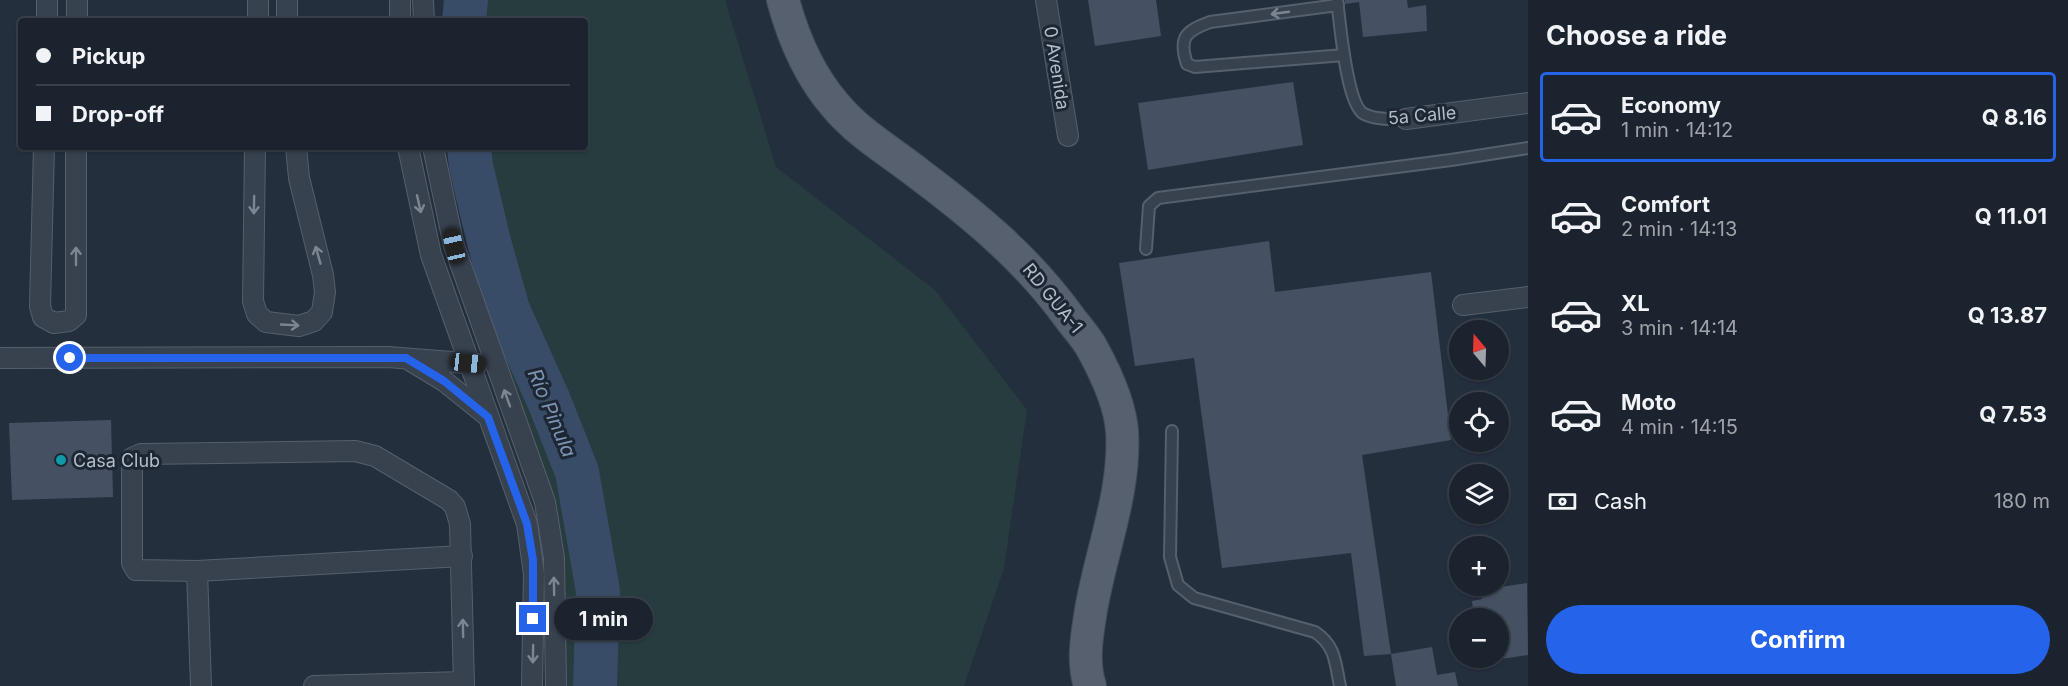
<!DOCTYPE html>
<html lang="en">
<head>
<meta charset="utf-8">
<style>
  body { margin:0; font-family:Inter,sans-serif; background:#282f3a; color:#f1f3f6; height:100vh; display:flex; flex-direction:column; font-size:22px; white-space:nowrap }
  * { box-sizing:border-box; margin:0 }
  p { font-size:20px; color:#a0a4aa }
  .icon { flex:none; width:33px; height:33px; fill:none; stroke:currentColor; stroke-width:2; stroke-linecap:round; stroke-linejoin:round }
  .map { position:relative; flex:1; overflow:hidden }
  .panel { display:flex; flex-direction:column; background:#1b232e; width:540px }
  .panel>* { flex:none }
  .top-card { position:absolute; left:18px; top:18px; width:570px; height:132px; border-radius:6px; box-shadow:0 2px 4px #0004,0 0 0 2px #39404a; display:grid; align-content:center; height:132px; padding:0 18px; background:#1b232e }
  .needle { width:39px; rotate:341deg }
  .controls { position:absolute; left:1449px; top:320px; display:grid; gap:12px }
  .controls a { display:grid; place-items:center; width:60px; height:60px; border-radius:50%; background:#1b232e; box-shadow:0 2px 4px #0004,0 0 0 2px #39404a; font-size:30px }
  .end { position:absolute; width:27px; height:27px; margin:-14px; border:8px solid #2563eb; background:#fff; box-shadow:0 0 0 3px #fff }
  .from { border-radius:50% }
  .bubble { position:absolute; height:42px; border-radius:21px; background:#1b232e; box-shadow:0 2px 4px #0004,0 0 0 2px #39404a; font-size:20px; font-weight:700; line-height:42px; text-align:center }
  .car { position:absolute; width:18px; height:36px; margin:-18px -9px; border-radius:8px; box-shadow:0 0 4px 2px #0007; background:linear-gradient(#222 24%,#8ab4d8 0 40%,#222 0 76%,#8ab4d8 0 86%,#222 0) }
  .top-card b { display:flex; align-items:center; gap:21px; height:57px; font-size:22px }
  .top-card b+b { border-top:2px solid #39404a }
  .top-card i { width:15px; height:15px; background:#f1f3f6 }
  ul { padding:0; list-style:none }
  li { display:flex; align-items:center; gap:18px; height:90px; margin:0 12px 9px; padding:0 6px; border:3px solid transparent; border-radius:6px }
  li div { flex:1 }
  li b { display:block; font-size:22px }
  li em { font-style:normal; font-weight:700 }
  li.active { border-color:#2563eb }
  li>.icon { width:54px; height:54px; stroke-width:1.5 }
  h2 { padding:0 18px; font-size:27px; line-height:72px }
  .pay { display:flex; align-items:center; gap:15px; height:66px; padding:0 18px; font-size:22px }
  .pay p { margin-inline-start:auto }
  .primary-button { display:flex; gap:12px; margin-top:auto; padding:12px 18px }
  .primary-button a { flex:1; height:69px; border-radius:36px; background:#2563eb; color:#fff; font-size:24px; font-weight:700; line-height:69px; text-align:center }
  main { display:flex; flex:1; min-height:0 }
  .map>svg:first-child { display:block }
  .green { fill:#263c3f }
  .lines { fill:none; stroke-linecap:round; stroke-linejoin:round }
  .river { stroke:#394c67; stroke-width:44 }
  .building { fill:#455162 }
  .service-casing { stroke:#565f6c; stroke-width:14 }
  .minor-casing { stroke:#565f6c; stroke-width:22 }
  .primary-casing { stroke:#414a57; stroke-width:34 }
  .service { stroke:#38414e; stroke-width:10 }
  .minor { stroke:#38414e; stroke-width:20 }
  .primary { stroke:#56606e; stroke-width:32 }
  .oneway { stroke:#7c8592 }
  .route { stroke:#2563eb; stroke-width:8 }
  .culture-dot { fill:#0f9aa8; stroke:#1d2633; stroke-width:2 }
  .labels { text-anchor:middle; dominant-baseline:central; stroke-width:6; stroke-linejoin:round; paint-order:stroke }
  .street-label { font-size:18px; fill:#b4bcc9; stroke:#1d2633 }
  .poi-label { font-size:18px; fill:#b4bcc9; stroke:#1d2633; text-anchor:start }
  .water-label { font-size:20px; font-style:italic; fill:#7c92b1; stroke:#1d2633 }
</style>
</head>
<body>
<main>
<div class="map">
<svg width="1528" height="686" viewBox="0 0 1528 686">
  <rect width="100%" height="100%" fill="#242f3e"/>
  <path class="green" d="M 447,0 L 725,0 L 776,167 L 935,290 L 1027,410 L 1004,568 L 964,686 L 564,686 L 565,614 L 536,455 L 487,304 L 453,147 L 585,147 L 585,21 L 446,21 Z"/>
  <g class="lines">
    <g class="river">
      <path d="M 464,21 L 466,0"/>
      <path d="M 469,147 L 471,166 L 489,242 L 508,310 L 549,401 L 577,472 L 598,591 L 595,686"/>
    </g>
  </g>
  <g class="building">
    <path d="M 1088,0 L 1156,0 L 1161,36 L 1095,46 Z"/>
    <path d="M 1345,0 L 1407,0 L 1408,8 L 1426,5 L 1427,31 L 1363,37 L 1359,2 L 1345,4 Z"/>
    <path d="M 1293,82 L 1303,145 L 1148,170 L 1138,103 Z"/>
    <path d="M 1269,241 L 1275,292 L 1431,272 L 1451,440 L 1362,455 L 1391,654 L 1364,656 L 1351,553 L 1222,568 L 1194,358 L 1135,366 L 1119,263 Z"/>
    <path d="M 111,420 L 113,497 L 12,500 L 9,423 Z"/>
    <path d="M 1527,583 L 1528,655 L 1481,662 L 1480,657 L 1498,657 L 1498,618 L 1474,618 L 1472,601 L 1482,599 L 1480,585 L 1500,585 L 1500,587 Z"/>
    <path d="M 1432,647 L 1437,675 L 1455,672 L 1458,686 L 1396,686 L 1391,654 Z"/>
  </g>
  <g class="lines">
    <defs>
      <g id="service">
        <path d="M 1337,0 C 1340,21 1346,104 1364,114 C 1376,120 1392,119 1406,119"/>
        <path d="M 1338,5 L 1210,22 C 1186,31 1178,37 1187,64 L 1195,67 L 1344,55"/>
        <path d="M 1146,249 L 1149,206 L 1158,198 L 1451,160 L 1528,148"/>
        <path d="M 1172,431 L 1170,557 L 1178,585 L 1194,598 L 1315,632 C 1336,646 1335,663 1340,686"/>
      </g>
      <g id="minor">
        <path d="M 287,0 L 287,21"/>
        <path d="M 400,0 L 400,21"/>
        <path d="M 423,0 L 424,21"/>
        <path d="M 1046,0 L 1068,136"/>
        <path d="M 47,21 L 47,0"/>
        <path d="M 77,21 L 77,0"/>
        <path d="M 258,21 L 258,0"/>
        <path d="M 1406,119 L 1528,103"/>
        <path d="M 44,147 L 40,306 L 43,317 L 54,323 L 69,321 L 76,315 L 76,147"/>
        <path d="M 255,147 L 253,301 L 257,314 L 266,322 L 299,326 L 314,321 L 322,312 L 325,292 L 323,275 L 299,178 L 296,147"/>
        <path d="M 408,147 L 431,255 L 527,524 L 534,574 L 532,686"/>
        <path d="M 433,147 L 454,246 L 545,502 L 554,558 L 556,686"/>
        <path d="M 1463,305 L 1528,297"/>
        <path d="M 0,358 L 388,357 L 477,364"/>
        <path d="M 411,361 L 444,381 L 485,414"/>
        <path d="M 462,556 L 197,571 L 136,570 L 132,563 L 132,458 L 141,454 L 355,451 L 375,456 L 449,500 L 455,507 L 460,524 L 464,686"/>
        <path d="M 197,571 L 201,686"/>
        <path d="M 314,686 L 464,682"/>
      </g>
      <path id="primary" d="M 783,0 C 793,37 810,76 835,105 C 859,134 890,151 919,174 C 975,216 1028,260 1069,317 C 1077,328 1087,338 1093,350 C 1106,374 1120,404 1122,431 C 1126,491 1101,551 1091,610 C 1087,635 1082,661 1090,686"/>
    </defs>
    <use href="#service" class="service-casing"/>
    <use href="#minor" class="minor-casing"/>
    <use href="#primary" class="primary-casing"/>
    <use href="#service" class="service"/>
    <use href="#minor" class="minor"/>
    <use href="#primary" class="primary"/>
  </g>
  <defs><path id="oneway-shaft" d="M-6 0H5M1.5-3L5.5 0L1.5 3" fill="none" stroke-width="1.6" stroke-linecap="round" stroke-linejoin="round" transform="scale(1.5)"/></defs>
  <g class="oneway">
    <use href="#oneway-shaft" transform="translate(1280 13) rotate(172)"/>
    <use href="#oneway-shaft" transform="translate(419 204) rotate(77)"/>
    <use href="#oneway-shaft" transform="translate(254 205) rotate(91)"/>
    <use href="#oneway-shaft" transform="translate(318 255) rotate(-106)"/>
    <use href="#oneway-shaft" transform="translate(76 256) rotate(-90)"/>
    <use href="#oneway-shaft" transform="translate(290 325) rotate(3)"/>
    <use href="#oneway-shaft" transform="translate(507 398) rotate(-110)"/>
    <use href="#oneway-shaft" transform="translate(554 586) rotate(-91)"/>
    <use href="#oneway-shaft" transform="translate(463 628) rotate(-91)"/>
    <use href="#oneway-shaft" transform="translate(533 654) rotate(91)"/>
  </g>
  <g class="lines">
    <path class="route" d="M 70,358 L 406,358 L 444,381 L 488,417 L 527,524 L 533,560 L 533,619"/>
  </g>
  <circle class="culture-dot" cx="61" cy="460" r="6"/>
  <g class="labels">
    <g class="street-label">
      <text transform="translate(1057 68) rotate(81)">0 Avenida</text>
      <text transform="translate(1422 115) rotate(-5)">5a Calle</text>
      <text transform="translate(1053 298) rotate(51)">RD GUA-1</text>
    </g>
    <g class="poi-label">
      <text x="73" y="460">Casa Club</text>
    </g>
    <g class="water-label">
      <text transform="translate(552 413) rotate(67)">Río Pinula</text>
    </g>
  </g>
</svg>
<div class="controls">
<a><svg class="needle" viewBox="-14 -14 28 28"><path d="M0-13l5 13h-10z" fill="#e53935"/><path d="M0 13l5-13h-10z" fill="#a0a4aa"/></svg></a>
<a><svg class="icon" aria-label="locate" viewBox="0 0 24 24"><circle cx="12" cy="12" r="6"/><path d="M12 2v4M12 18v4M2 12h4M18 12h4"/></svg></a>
<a><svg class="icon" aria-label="layers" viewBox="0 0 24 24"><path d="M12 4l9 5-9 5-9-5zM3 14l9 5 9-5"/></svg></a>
<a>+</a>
<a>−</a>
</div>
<i class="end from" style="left:70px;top:358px"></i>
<i class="end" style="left:533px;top:619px"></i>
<div class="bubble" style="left:554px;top:598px;width:99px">1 min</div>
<i class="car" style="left:454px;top:246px;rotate:347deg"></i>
<i class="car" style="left:468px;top:363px;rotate:96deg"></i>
<div class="top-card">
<b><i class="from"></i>Pickup</b>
<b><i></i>Drop-off</b>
</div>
</div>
<section class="panel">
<h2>Choose a ride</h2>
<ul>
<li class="active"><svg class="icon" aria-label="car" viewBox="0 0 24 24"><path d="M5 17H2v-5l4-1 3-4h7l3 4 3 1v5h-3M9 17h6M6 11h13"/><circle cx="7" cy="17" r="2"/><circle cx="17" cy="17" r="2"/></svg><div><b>Economy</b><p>1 min · 14:12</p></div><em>Q 8.16</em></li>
<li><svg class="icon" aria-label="car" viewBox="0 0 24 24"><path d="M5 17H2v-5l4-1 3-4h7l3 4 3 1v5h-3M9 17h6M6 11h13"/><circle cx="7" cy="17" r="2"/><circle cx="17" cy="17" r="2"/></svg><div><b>Comfort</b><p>2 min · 14:13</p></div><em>Q 11.01</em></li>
<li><svg class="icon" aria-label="car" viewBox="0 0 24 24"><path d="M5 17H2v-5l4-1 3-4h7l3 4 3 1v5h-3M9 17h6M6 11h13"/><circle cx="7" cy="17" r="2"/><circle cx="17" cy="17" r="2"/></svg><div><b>XL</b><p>3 min · 14:14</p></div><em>Q 13.87</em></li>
<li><svg class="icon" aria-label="car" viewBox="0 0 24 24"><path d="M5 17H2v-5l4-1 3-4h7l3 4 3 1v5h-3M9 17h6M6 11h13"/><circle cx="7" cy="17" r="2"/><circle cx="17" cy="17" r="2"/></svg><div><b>Moto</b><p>4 min · 14:15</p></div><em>Q 7.53</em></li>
</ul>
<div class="pay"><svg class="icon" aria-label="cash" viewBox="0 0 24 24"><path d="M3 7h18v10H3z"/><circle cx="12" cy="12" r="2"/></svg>Cash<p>180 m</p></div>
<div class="primary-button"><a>Confirm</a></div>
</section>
</main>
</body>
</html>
